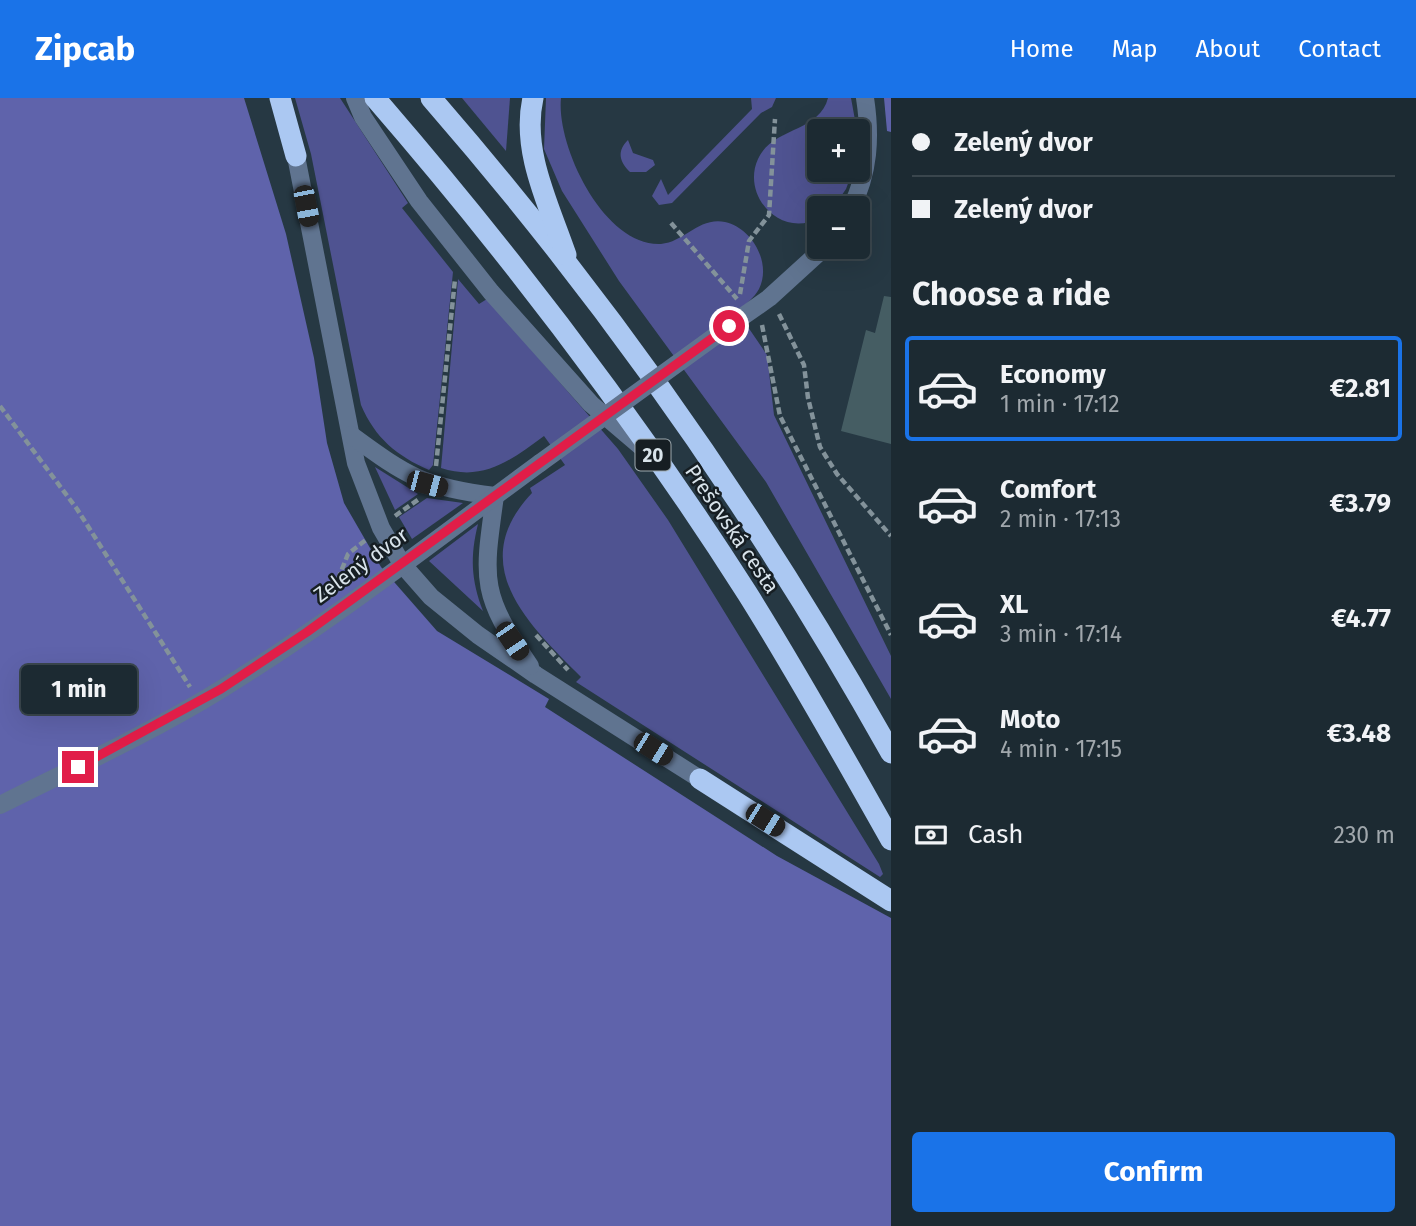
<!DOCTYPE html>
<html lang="en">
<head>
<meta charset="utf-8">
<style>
  body { margin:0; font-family:"Fira Sans",sans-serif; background:#25323a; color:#f1f3f6; height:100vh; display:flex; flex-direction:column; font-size:26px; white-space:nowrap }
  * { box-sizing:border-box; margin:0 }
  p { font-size:23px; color:#a0a7ac }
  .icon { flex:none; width:38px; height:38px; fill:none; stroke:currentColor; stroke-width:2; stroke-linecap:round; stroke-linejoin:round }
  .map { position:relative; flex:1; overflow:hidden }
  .drawer { display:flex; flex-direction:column; background:#1c2a32; width:525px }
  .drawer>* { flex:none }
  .top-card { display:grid; align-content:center; height:154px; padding:0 21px; background:#1c2a32 }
  .tools { position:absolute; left:807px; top:21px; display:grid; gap:14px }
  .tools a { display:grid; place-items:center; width:63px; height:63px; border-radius:7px; background:#1c2a32; box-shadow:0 7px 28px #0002,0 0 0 2px #3a464d; font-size:35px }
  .end { position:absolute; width:32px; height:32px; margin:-16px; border:9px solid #e11d48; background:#fff; box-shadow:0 0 0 4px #fff }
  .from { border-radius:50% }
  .bubble { position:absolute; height:49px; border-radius:7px; background:#1c2a32; box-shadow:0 7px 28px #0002,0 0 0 2px #3a464d; font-size:23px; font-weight:700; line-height:49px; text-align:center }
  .car { position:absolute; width:21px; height:42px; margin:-21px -10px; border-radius:9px; box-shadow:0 0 5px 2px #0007; background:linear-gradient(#222 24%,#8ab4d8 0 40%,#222 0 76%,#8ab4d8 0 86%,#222 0) }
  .top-card b { display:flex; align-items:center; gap:24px; height:66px; font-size:26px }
  .top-card b+b { border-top:2px solid #3a464d }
  .top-card i { width:18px; height:18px; background:#f1f3f6 }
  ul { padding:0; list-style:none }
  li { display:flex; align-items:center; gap:21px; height:105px; margin:0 14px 10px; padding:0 7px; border:4px solid transparent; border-radius:7px }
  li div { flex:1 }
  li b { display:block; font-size:26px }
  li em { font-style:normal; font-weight:700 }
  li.active { border-color:#1a73e8 }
  li>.icon { width:63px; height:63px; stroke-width:1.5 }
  h2 { padding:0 21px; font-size:32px; line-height:84px }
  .pay { display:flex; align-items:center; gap:18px; height:77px; padding:0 21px; font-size:26px }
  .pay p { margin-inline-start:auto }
  .button { display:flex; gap:14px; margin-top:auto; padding:14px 21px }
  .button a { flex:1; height:80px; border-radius:7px; background:#1a73e8; color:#fff; font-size:28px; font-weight:700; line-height:80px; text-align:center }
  header { display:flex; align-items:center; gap:42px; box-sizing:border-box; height:98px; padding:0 35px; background:#1a73e8; color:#fff }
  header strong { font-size:33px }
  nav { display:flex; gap:38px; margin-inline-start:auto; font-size:24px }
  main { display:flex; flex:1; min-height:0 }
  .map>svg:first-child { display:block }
  .green { fill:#4f5391 }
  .forest { fill:#5f63ab }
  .building { fill:#455d63 }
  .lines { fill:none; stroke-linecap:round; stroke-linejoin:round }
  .path { stroke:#83929a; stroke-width:4.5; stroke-dasharray:7 3.5; stroke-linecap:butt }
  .minor { stroke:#607490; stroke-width:18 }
  .highway { stroke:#abc8f2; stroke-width:21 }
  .minor-bridge { stroke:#607490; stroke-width:18 }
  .route { stroke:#e11d48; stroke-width:9 }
  .labels { text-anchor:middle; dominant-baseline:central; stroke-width:5; stroke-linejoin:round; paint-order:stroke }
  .shield { fill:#161e23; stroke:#9ea9af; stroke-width:2 }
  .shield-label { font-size:19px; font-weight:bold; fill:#d9e4eb }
  .street-label { font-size:21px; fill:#d9e4eb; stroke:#161e23 }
</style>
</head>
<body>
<header>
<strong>Zipcab</strong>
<nav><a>Home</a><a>Map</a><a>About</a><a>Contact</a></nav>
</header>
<main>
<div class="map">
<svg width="891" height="1128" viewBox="0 0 891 1128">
  <rect width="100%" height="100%" fill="#263843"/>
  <g class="green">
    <path d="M 295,0 L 340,0 L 408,105 L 402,110 L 453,174 L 433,367 L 429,372 C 397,358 375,340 361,307 L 311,56 Z"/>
    <path d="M 462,0 L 510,0 L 506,53 Z"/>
    <path d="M 546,0 L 561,0 C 556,48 604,149 661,146 C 685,144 698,119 725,124 C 752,130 772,165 759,191 C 754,200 745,207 737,213 L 767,257 L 774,317 L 891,558 L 891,601 L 766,384 L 619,183 L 562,93 L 544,51 Z"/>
    <path d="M 751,0 L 776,0 L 772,9 L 761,15 L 672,105 L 659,107 L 652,98 L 661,81 L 668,97 L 752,11 Z"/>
    <path d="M 828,0 L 851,0 L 857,33 L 819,33 L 819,72 L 853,72 L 846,91 L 833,110 L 819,110 L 819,120 C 781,141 741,98 758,61 C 772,29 819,35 828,0 Z"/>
    <path d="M 628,42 L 633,55 L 653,62 L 655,67 L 646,74 L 630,74 C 619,63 617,53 628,42 Z"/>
    <path d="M 458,181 L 479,206 L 487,201 L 618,351 L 668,422 L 879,766 L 883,776 L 880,779 L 576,584 L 581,579 C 529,527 464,467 532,395 L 530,390 L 565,367 L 544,338 C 511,362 484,384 441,370 Z"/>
    <path d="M 375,369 L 418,396 L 395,412 Z"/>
    <path d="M 427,400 L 463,405 L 412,441 L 399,419 Z"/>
    <path d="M 478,426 C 470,458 471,482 483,513 L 429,463 Z"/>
  </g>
  <g class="forest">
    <path d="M 0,0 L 244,0 L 286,136 L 314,260 L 327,345 L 344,405 L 381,469 L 437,533 L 549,601 L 545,609 L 777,758 L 891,820 L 891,1128 L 0,1128 Z"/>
    <path d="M 884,0 L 891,0 L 891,34 L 887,33 Z"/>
  </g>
  <path class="building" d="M 884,198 L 891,199 L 891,346 L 841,333 L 866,232 L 875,235 Z"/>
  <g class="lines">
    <g class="path">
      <path d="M 671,125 L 737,201"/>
      <path d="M 740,196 L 749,143 L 769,117 L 775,21"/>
      <path d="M 779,216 L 804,267 L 808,300 L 820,349 L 837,376 L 891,438"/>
      <path d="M 762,227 L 780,318 L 891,537"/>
      <path d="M 0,308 L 77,411 L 190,589"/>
      <path d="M 436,368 L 455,181"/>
      <path d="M 395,418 L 419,401"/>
      <path d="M 324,497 L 338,481 L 348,456 L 367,441"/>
      <path d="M 536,537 L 568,572"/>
    </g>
    <g class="minor">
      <path d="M 355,0 L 363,19 L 419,103 L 491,194 L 591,306 L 645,352"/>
      <path d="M 296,58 L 356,365 L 381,430 L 402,466 L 431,499 L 478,537 L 536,577 L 700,681"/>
      <path d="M 851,110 C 869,75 871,39 865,0"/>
      <path d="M 729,228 L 769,200 L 825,149"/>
      <path d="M 351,337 C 408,379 424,389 495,398"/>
      <path d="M 495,398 C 483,483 480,495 530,568"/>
      <path d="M 0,707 C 74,670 150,635 220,592 C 331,524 435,442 540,365"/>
    </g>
    <g class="highway">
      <path d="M 280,0 L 296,58"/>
      <path d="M 375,0 C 510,156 636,321 747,495 C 798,576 844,659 891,742"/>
      <path d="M 431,0 C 606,201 761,422 891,655"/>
      <path d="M 533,0 C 521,53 549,107 566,157"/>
      <path d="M 700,681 L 891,803"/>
    </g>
    <path class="minor-bridge" d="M 540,365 L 729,228"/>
  </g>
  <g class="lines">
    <path class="route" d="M 78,669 L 221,591 L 307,534 L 729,228"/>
  </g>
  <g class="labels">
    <rect class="shield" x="635.5" y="341.5" width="35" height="31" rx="5"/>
    <g class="shield-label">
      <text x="653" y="357">20</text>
    </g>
    <g class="street-label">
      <text transform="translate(732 431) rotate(56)">Prešovská cesta</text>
      <text transform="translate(361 467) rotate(-36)">Zelený dvor</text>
    </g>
  </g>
</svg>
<div class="tools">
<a>+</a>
<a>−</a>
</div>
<i class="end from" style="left:729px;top:228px"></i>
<i class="end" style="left:78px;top:669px"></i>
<div class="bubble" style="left:21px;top:567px;width:116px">1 min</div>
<i class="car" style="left:306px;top:108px;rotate:169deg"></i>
<i class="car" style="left:427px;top:386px;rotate:105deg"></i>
<i class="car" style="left:512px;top:543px;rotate:146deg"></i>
<i class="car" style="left:653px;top:651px;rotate:122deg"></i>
<i class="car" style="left:765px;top:722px;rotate:122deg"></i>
</div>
<section class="drawer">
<div class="top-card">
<b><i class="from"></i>Zelený dvor</b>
<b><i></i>Zelený dvor</b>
</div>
<h2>Choose a ride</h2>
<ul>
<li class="active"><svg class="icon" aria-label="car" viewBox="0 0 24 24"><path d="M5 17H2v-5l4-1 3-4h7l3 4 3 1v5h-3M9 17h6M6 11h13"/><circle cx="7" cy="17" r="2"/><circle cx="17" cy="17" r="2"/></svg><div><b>Economy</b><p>1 min · 17:12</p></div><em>€2.81</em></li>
<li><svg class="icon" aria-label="car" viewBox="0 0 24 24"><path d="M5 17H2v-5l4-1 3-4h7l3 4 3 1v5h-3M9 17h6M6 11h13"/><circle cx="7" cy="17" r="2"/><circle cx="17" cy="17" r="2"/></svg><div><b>Comfort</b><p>2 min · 17:13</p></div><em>€3.79</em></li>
<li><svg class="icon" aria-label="car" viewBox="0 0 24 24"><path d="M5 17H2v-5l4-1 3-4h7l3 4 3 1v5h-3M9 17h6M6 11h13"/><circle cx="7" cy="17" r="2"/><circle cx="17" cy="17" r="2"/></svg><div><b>XL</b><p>3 min · 17:14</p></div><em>€4.77</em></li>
<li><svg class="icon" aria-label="car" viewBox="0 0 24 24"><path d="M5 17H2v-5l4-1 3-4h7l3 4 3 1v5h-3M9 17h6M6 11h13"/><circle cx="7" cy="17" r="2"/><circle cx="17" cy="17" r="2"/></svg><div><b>Moto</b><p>4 min · 17:15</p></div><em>€3.48</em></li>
</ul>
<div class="pay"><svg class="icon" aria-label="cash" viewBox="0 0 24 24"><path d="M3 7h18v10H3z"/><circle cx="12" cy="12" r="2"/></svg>Cash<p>230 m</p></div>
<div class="button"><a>Confirm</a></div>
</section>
</main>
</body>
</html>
